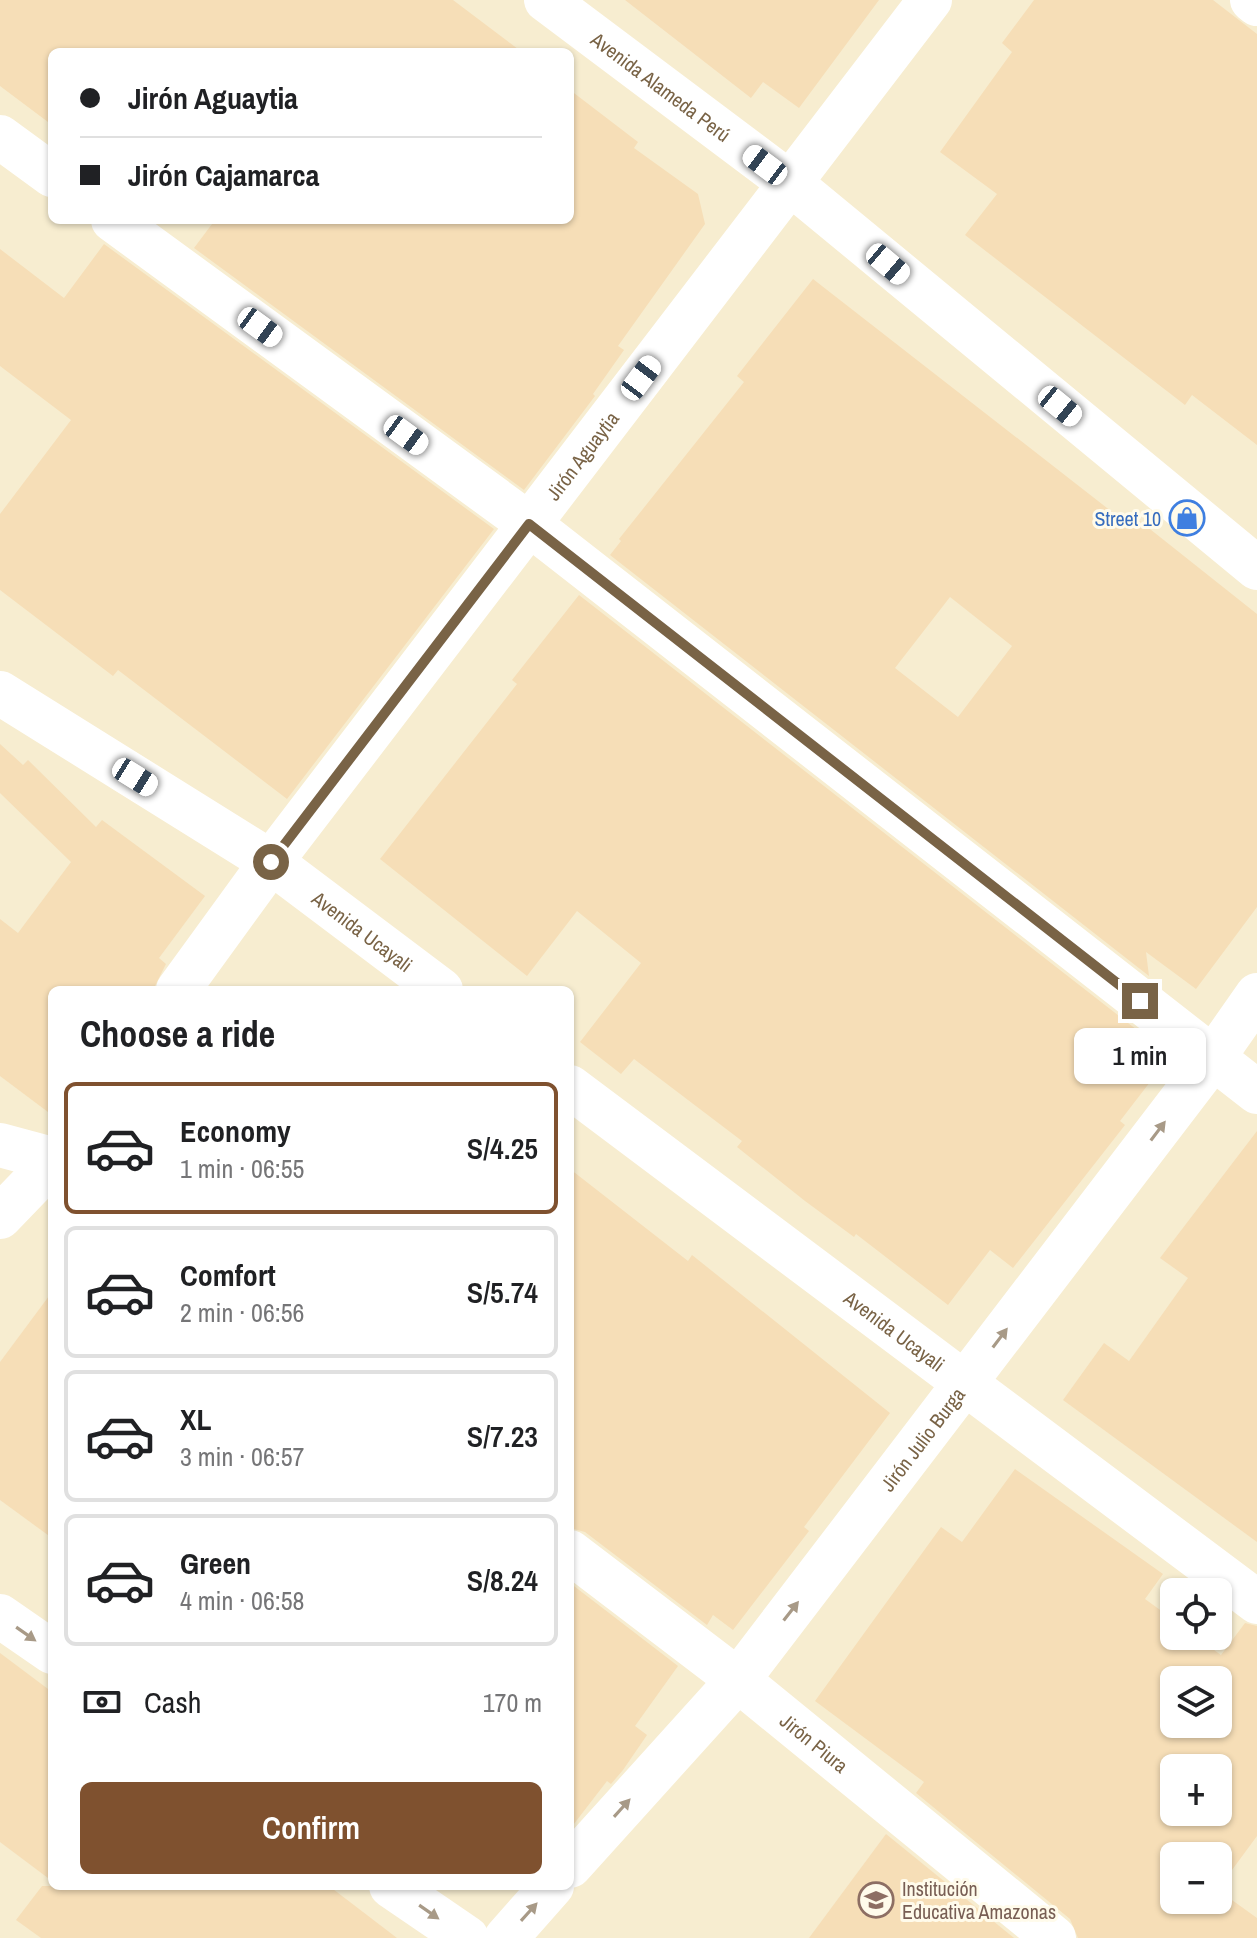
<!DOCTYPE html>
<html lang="en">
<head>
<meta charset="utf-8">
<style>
  body { margin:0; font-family:"Archivo Narrow",sans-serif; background:#f6f6f6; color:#202124; height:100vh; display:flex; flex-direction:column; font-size:30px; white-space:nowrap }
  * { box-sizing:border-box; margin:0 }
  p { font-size:26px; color:#757577 }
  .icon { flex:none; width:44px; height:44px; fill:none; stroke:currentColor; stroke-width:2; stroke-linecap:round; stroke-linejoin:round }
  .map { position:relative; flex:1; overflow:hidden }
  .details { position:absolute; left:48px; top:986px; width:526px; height:904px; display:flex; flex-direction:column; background:#fff; border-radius:12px; box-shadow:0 2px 6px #0004 }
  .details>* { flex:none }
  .top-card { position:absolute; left:48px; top:48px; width:526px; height:176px; border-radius:12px; box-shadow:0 2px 6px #0004; display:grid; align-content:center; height:176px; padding:0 32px; background:#fff }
  .controls { position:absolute; left:1160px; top:1578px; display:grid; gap:16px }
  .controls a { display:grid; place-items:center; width:72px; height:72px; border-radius:12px; background:#fff; box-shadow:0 2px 6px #0004; font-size:40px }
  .end { position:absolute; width:36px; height:36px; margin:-18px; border:10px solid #796346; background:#fff; box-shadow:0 0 0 4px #fff }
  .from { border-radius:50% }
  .bubble { position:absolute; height:56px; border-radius:12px; background:#fff; box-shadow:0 2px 6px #0004; font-size:26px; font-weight:600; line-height:56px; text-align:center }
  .car { position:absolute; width:24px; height:48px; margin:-24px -12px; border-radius:10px; box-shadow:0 0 6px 2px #0007; background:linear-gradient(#fff 24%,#345 0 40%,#fff 0 76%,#345 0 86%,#fff 0) }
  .top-card b { display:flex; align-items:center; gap:28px; height:76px; font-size:30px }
  .top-card b+b { border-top:2px solid #e0e0e0 }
  .top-card i { width:20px; height:20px; background:#202124 }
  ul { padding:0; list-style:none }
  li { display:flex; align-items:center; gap:24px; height:132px; margin:0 16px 12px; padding:0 16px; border:4px solid #e0e0e0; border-radius:12px }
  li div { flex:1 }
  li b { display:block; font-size:30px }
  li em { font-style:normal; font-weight:600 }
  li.current { border-color:#7f512f }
  li>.icon { width:72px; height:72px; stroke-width:1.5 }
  h2 { padding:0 32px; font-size:36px; line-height:96px }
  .pay { display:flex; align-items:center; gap:20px; height:88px; padding:0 32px; font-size:30px }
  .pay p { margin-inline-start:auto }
  .action { display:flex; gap:16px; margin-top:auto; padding:16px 32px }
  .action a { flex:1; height:92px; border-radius:12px; background:#7f512f; color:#fff; font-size:32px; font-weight:600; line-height:92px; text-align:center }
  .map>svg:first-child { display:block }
  .residential { fill:#f7edd0; fill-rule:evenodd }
  .building { fill:#f6deb7; fill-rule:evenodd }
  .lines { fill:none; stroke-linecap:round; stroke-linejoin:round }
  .minor { stroke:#fff; stroke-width:44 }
  .tertiary { stroke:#fff; stroke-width:44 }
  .oneway { fill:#a89a87 }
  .route { stroke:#796346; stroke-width:10 }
  .labels { text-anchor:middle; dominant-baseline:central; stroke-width:6; stroke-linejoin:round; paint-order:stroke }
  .street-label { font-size:20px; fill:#796346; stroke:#fffbeb }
  .shop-label { font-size:20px; fill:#366cbe; stroke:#fffbeb; text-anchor:end }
  .education-label { font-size:20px; fill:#785e54; stroke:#fffbeb; text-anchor:start }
</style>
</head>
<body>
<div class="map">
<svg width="1257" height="1938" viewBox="0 0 1257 1938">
  <rect width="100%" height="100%" fill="#fef9e2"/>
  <path class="residential" d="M 0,0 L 1257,0 L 1257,1938 L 0,1938 ZM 52,52 L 570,52 L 570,220 L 52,220 ZM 52,990 L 570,990 L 570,1886 L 52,1886 ZM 1174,1592 L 1218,1592 L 1218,1636 L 1174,1636 ZM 1174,1680 L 1218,1680 L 1218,1724 L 1174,1724 ZM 1174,1768 L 1218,1768 L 1218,1812 L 1174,1812 ZM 1174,1856 L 1218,1856 L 1218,1900 L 1174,1900 Z"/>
  <g class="building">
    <path d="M 0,0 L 453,0 L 522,52 L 52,52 L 52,125 L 0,86 Z"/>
    <path d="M 625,0 L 879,0 L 799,108 L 763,82 L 751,98 Z"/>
    <path d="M 1034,0 L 1213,0 L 1257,34 L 1257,445 L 1192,395 L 1185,405 L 965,235 L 997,194 L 940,152 L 1012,52 L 1002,43 Z"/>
    <path d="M 570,90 L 638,142 L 634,148 L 698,194 L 705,224 L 618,346 L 624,350 L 593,394 L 595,396 L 524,490 L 194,248 L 215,220 L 570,220 Z"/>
    <path d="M 104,244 L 494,529 L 287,799 L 118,670 L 113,676 L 0,590 L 0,514 L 71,420 L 0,366 L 0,249 L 64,298 Z"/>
    <path d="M 813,279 L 1125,522 L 1131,514 L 1257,614 L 1257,907 L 1196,989 L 1146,952 L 1149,976 L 610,555 L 621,541 L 619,539 L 744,382 L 737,376 ZM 950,597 L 1012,646 L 958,717 L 895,668 Z"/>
    <path d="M 579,595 L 1155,1044 L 1157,1073 L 1120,1121 L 1125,1125 L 1013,1268 L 990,1250 L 948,1305 L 856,1234 L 854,1237 L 805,1201 L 737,1147 L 742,1141 L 634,1059 L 621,1074 L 580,1042 L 641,963 L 577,911 L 527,976 L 380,859 L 517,684 L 512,680 Z"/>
    <path d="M 0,744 L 23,765 L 28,760 L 96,827 L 102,820 L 205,896 L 159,958 L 166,964 L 153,990 L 52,990 L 52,1115 L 0,1076 L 0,919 L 18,933 L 71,862 L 0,793 Z"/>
    <path d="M 1257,1131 L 1257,1542 L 1063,1400 L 1104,1343 L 1129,1361 L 1188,1278 L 1160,1258 Z"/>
    <path d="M 570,1169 L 688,1261 L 692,1255 L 890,1413 L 804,1527 L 809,1531 L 733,1630 L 713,1615 L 707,1625 L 585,1532 L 570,1528 Z"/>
    <path d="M 52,1292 L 52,1538 L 0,1500 L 0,1362 Z"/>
    <path d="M 1015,1469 L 1163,1574 L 1145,1599 L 1174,1620 L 1174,1636 L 1195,1636 L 1221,1655 L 1245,1623 L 1257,1626 L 1257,1836 L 1218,1889 L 1218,1856 L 1174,1856 L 1174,1900 L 1218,1900 L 1218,1890 L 1257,1918 L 1257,1938 L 1078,1938 L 1070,1919 L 916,1793 L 924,1782 L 815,1701 L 941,1527 L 962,1542 ZM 1174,1680 L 1218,1680 L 1218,1724 L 1174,1724 ZM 1174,1768 L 1218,1768 L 1218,1812 L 1174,1812 Z"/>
    <path d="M 570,1583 L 678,1666 L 635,1726 L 647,1735 L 623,1770 L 611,1784 L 607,1781 L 570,1829 Z"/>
    <path d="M 0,1653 L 52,1692 L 52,1881 L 0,1842 Z"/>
    <path d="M 886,1834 L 1014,1938 L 809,1938 Z"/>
    <path d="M 42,1886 L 329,1886 L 397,1938 L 41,1938 L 16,1920 Z"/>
  </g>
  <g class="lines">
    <g class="minor">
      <path id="s1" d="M 546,0 L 790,183 L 1257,568"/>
      <path d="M 1252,0 L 1257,4"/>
      <path d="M 0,137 L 52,175"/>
      <path d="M 113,220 L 529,524 L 1257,1092"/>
      <path id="s2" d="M 178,990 L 271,862 L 930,0"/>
      <path d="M 0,1145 L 52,1159"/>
      <path d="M 0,1217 L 52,1163"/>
      <path d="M 966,1384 L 1257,1602"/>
      <path id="s3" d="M 570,1552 L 738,1680 L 1054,1938"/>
    </g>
    <g class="tertiary">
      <path id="s4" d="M 0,693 L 271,862 L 441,990"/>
      <path id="s5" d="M 570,1087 L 966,1384"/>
      <path d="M 0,1616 L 52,1652"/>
      <path id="s6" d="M 570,1866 L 738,1680 L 1213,1058 L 1257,995"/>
      <path d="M 391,1886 L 467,1938"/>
      <path d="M 506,1938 L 552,1886"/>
    </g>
  </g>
  <defs><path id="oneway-solid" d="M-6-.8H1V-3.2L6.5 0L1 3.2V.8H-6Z" transform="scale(2)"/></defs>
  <g class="oneway">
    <use href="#oneway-solid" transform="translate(1158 1131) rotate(-53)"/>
    <use href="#oneway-solid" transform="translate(1000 1338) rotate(-53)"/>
    <use href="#oneway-solid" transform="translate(791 1611) rotate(-52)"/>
    <use href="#oneway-solid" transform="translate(26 1634) rotate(35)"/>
    <use href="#oneway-solid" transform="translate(622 1808) rotate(-48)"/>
    <use href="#oneway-solid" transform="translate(429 1912) rotate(35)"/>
    <use href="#oneway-solid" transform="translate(529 1912) rotate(-48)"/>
  </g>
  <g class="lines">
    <path class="route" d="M 271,862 L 529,524 L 1140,1001"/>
  </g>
  <defs>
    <symbol id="shop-ring" viewBox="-11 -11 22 22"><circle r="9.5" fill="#fffbeb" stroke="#3f7fe0" stroke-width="1.5"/><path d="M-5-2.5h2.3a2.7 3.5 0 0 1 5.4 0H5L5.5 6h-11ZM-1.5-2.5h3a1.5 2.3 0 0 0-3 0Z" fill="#3f7fe0"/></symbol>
    <symbol id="school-ring" viewBox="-11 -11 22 22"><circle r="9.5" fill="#fffbeb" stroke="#8d6e63" stroke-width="1.5"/><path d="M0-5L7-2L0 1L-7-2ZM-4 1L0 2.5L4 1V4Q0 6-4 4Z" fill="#8d6e63"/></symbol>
  </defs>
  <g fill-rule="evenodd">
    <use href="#shop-ring" x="1167" y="498" width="40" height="40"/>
    <use href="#school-ring" x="856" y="1880" width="40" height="40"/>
  </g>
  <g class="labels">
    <g class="street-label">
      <text stroke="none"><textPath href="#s1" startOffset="144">Avenida Alameda Perú</textPath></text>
      <text stroke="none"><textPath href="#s2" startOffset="670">Jirón Aguaytia</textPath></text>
      <text stroke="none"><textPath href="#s4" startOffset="434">Avenida Ucayali</textPath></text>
      <text stroke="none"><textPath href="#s5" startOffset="406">Avenida Ucayali</textPath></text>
      <text stroke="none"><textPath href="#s6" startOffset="554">Jirón Julio Burga</textPath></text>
      <text stroke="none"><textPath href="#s3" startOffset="310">Jirón Piura</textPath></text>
    </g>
    <g class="shop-label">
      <text x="1161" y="518">Street 10</text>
    </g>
    <g class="education-label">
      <text x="902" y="1888">Institución<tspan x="902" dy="23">Educativa Amazonas</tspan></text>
    </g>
  </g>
</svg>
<div class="controls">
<a><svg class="icon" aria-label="locate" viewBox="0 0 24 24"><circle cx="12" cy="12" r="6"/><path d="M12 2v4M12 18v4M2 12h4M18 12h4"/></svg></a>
<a><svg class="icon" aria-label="layers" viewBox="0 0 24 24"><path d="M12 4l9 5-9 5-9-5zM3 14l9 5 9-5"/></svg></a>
<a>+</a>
<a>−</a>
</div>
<i class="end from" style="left:271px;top:862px"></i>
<i class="end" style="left:1140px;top:1001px"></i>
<div class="bubble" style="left:1074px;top:1028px;width:132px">1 min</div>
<i class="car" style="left:765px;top:165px;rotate:307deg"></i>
<i class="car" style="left:888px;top:264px;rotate:130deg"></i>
<i class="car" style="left:260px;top:327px;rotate:126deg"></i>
<i class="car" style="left:641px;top:378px;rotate:37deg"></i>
<i class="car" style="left:1060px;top:406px;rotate:129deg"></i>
<i class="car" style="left:406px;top:435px;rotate:126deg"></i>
<i class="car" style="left:135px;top:777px;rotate:122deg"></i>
<div class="top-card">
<b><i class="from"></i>Jirón Aguaytia</b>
<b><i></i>Jirón Cajamarca</b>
</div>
<section class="details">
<h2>Choose a ride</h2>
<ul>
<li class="current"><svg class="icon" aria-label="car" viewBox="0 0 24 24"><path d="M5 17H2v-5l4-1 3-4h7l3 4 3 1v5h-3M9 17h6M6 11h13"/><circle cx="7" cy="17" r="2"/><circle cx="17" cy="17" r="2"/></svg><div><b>Economy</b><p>1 min · 06:55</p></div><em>S/4.25</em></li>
<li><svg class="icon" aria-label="car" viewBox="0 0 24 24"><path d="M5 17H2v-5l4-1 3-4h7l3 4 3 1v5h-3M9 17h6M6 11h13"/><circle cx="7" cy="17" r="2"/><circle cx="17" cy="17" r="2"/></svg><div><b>Comfort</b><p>2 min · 06:56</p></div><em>S/5.74</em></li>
<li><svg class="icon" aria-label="car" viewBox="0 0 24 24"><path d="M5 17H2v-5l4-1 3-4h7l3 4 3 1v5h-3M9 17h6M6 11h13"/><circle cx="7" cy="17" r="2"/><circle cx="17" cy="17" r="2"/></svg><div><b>XL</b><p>3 min · 06:57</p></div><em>S/7.23</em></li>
<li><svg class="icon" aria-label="car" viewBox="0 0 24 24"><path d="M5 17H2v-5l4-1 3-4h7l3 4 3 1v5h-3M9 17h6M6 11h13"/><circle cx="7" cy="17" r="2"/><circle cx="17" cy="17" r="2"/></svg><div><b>Green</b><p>4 min · 06:58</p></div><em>S/8.24</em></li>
</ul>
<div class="pay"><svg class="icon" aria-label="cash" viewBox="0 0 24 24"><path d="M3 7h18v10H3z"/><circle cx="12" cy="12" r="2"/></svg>Cash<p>170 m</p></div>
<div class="action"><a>Confirm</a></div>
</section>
</div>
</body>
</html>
